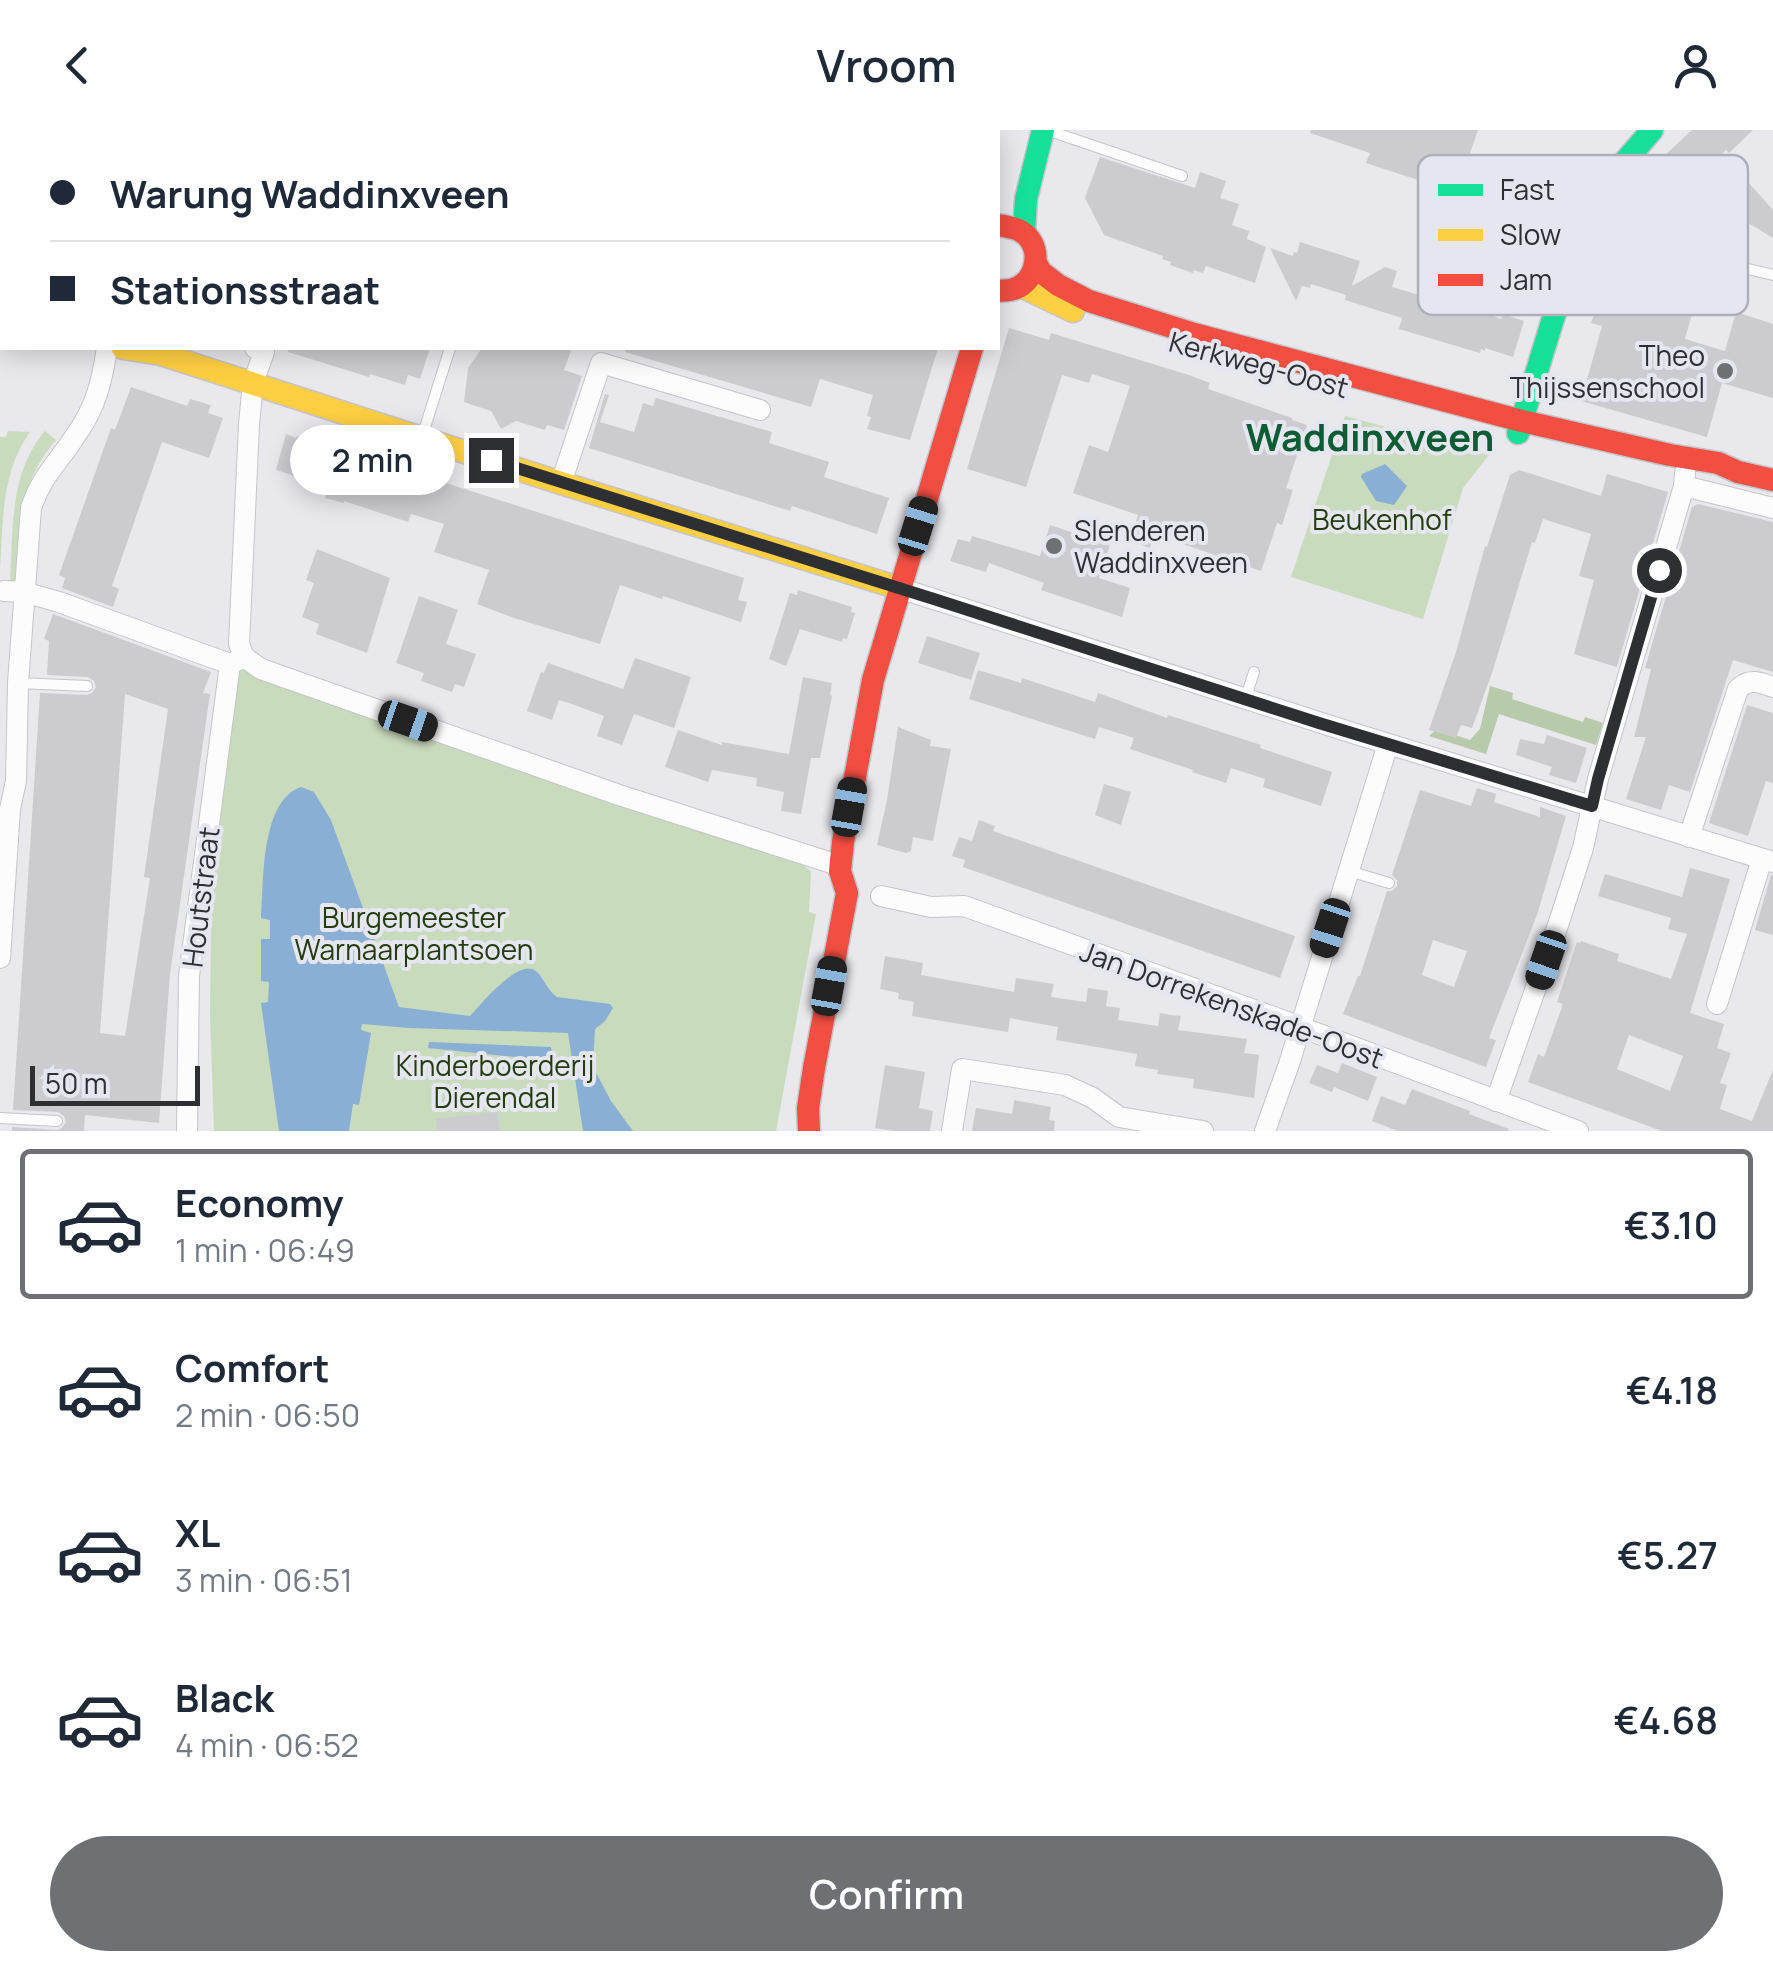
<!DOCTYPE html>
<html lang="en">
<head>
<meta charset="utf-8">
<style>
  body { margin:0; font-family:Manrope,sans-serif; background:#f6f6f7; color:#1f2937; height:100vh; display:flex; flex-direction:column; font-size:38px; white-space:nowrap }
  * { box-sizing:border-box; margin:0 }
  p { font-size:32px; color:#747a83 }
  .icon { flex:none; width:55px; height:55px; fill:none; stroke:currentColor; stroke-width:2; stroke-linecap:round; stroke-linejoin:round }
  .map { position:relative; height:1001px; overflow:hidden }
  .drawer { display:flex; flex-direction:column; background:#fff; flex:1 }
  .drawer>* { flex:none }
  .banner { position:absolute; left:0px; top:0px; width:1000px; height:220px; box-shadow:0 5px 25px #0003; display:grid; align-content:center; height:220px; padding:0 50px; background:#fff }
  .scale { position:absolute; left:30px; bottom:25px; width:170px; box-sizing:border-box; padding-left:10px; border:5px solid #2e2f32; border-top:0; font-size:28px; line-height:35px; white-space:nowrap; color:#2e2f32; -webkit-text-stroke:8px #e5e6f0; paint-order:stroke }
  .end { position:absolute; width:45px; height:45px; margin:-22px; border:12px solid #2e2f32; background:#fff; box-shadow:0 0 0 5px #fff }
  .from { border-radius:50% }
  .bubble { position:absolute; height:70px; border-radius:35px; background:#fff; box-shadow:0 5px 25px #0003; font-size:32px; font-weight:600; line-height:70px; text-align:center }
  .car { position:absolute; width:30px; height:60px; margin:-30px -15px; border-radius:12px; box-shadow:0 0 8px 2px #0007; background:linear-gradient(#222 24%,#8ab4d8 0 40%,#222 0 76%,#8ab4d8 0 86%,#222 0) }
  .banner b { display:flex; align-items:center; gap:35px; height:95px; font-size:38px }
  .banner b+b { border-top:2px solid #e0e1e3 }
  .banner i { width:25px; height:25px; background:#1f2937 }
  ul { padding:18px 0 0; list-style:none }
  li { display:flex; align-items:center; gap:30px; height:150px; margin:0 20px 15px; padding:0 30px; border:5px solid transparent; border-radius:10px }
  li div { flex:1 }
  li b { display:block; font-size:38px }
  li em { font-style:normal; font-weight:600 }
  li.selected { border-color:#6f7073 }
  li>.icon { width:90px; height:90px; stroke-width:1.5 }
  .action { display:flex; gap:20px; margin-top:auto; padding:20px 50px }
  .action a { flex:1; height:115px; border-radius:60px; background:#6f7073; color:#fff; font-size:40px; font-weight:600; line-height:115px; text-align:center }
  header { display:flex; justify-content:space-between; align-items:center; height:130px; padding:0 50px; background:#fff; font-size:45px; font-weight:600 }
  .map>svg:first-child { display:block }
  .green { fill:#c9dbbd }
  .forest { fill:#b7caa9 }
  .water { fill:#8aafd4 }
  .building { fill:#ccccd0; fill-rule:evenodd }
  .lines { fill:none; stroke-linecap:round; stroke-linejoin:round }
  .lane-casing { stroke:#c5c5c9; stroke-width:12 }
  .street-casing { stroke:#c5c5c9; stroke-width:22 }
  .fast-casing { stroke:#c5c5c9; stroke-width:25 }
  .slow-casing { stroke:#c5c5c9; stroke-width:25 }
  .jam-casing { stroke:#c5c5c9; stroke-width:25 }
  .lane { stroke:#fcfcfc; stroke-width:10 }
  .street { stroke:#fcfcfc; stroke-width:20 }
  .fast { stroke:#16e098; stroke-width:22 }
  .slow { stroke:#ffcf43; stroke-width:22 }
  .jam { stroke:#f24e42; stroke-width:22 }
  .route { stroke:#2e2f32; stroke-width:12 }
  .poi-dot { fill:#6f7073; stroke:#e5e6f0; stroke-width:4 }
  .labels { text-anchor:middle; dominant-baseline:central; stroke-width:8; stroke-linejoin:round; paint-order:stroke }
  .poi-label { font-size:28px; fill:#2e2f32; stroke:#e5e6f0; text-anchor:end }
  .street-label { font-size:28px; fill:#2e2f32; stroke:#e5e6f0 }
  .park-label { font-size:28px; fill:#253c0e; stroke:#e5e6f0 }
  .district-label { font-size:38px; font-weight:bold; fill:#0c5d34; stroke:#e5e6f0 }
  .key { fill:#e5e6f0; stroke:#aeafb7; stroke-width:2.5 }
  .key-label { font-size:28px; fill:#2e2f32 }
</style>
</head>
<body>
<header><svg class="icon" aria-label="back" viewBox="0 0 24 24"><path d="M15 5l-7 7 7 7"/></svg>Vroom<svg class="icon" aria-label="person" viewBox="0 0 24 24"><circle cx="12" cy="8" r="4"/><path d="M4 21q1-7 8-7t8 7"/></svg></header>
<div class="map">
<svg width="1773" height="1001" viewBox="0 0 1773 1001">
  <rect width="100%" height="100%" fill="#e8e8ed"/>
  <g class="green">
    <path d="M 1345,286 L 1461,317 L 1461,321 L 1472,324 L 1474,321 L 1489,325 L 1463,358 L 1423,489 L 1291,447 Z"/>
    <path d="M 8,301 L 30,302 C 1,342 3,392 0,440 L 0,307 L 6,307 Z"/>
    <path d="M 45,301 L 56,310 C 41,327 31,346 25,368 L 16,455 L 10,454 C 13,401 9,343 45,301 Z"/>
    <path d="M 240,538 L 800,733 L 811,741 L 809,782 L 816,784 L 776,1001 L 214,1001 L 210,884 L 212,719 L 235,553 Z"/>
  </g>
  <path class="forest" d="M 1490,556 L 1513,563 L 1512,569 L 1583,592 L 1585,587 L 1603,593 L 1596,615 L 1499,584 L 1486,624 L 1429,606 L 1437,599 L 1470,610 L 1480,599 Z"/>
  <g class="water">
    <path d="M 1385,334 L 1407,356 L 1394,375 L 1376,371 L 1361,347 L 1362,344 Z"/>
    <path d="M 301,657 L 314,662 L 331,690 L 399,877 L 470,886 C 480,875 519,827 536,841 C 544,848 547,860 557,867 L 610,874 L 613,878 L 605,891 L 595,899 L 593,937 L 611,971 L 633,1001 L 583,1001 L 568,903 L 409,898 L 362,894 L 361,900 L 371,903 L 359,975 L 353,974 L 349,1001 L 279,1001 L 261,873 L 268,872 L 269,852 L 261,851 L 261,809 L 270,809 L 270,790 L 261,788 C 264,752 260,671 301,657 Z"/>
    <path d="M 429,912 L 551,917 L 553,931 L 428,918 Z"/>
  </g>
  <g class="building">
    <path d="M 1311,0 L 1478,0 L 1460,52 L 1425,40 L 1421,51 L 1366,33 L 1370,23 L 1310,3 Z"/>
    <path d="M 1692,0 L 1753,0 L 1729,23 L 1726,20 L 1694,52 L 1722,74 L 1747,51 L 1773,80 L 1773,108 L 1745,91 L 1729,121 L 1673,90 L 1662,110 L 1645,106 L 1619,93 L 1645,48 L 1663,27 Z"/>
    <path d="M 1100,27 L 1195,58 L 1200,42 L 1226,51 L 1220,68 L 1239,74 L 1232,95 L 1249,101 L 1247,109 L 1266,117 L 1255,153 L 1206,136 L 1203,143 L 1194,140 L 1193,143 L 1170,135 L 1171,132 L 1162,129 L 1163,126 L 1104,105 L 1085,68 Z"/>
    <path d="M 1300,112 L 1360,131 L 1352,156 L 1385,137 L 1397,141 L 1392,157 L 1473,181 L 1474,178 L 1501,189 L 1503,184 L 1524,191 L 1513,227 L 1485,218 L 1485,221 L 1481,219 L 1480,223 L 1399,199 L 1402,188 L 1345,170 L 1346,165 L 1311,154 L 1310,158 L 1302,156 L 1296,171 L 1270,118 L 1293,126 L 1294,122 L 1297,123 Z"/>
    <path d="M 1618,113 L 1653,126 L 1651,128 L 1716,144 L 1712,163 L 1699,159 L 1685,209 L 1725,221 L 1736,182 L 1773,194 L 1773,268 L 1722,253 L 1707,307 L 1581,271 L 1602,196 L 1591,193 L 1596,180 L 1592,179 L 1603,148 L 1607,150 Z"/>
    <path d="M 1009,198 L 1049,210 L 1051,203 L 1189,245 L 1210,253 L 1208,259 L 1292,288 L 1292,290 L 1307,295 L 1286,358 L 1293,360 L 1282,395 L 1277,393 L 1261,441 L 1154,404 L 1150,418 L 1130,411 L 1138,385 L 1073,363 L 1089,315 L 1108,322 L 1130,256 L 1092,244 L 1089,253 L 1062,245 L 1026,357 L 967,339 Z"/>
    <path d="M 288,218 L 430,218 L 420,249 L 408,245 L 405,255 L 370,244 L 369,247 L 288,222 Z"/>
    <path d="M 482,218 L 572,218 L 564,240 L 582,246 L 564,300 L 547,295 L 545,300 L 516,291 L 501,299 L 491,281 L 464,272 L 468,238 Z"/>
    <path d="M 626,218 L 938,218 L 910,310 L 867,299 L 871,287 L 867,286 L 873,265 L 820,249 L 811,277 L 625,222 Z"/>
    <path d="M 131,257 L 187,276 L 190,269 L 211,275 L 208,283 L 223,288 L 209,328 L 162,312 L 112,456 L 119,459 L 113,477 L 62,458 L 65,448 L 59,445 L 111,298 L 115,300 Z"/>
    <path d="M 605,264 L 609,265 L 600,292 L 634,302 L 643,273 L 653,276 L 656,268 L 772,302 L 769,313 L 829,332 L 824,347 L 889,368 L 877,404 L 792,376 L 790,381 L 589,318 Z"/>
    <path d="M 286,304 L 296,308 L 297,306 L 321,313 L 320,315 L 384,333 L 383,336 L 423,348 L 424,346 L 744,448 L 738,470 L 747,472 L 741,492 L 663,466 L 662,469 L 620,455 L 600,514 L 514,488 L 477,474 L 489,440 L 434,422 L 444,394 L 411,384 L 408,392 L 344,371 L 344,373 L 325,368 L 329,357 L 276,340 Z"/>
    <path d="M 1519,340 L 1601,366 L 1607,344 L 1668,362 L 1617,537 L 1574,524 L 1594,450 L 1579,446 L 1591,404 L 1543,389 L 1535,413 L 1532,412 L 1493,540 L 1472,598 L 1461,595 L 1456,608 L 1429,600 L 1456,522 L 1485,416 L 1487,417 L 1510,345 Z"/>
    <path d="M 1698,374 L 1773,392 L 1773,542 L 1733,530 L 1690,662 L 1669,655 L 1661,680 L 1626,669 L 1646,607 L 1634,607 L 1651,539 L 1645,538 L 1692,377 Z"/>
    <path d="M 1050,395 L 1110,415 L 1099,448 L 1130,458 L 1122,487 L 1041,460 L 1044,453 L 989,433 L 986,442 L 950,431 L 958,409 L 970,412 L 972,406 L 1040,426 Z"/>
    <path d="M 317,419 L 390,448 L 367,523 L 316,504 L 319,494 L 302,487 L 314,453 L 306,450 Z"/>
    <path d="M 798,460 L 852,477 L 851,482 L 855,483 L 847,509 L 843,508 L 842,512 L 800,499 L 786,536 L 769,529 L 790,463 L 797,465 Z"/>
    <path d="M 419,466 L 458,480 L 446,514 L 476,524 L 464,557 L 455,554 L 452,562 L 421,551 L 424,543 L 396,533 Z"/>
    <path d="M 53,484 L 211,542 L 203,563 L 210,564 L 170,844 L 159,993 L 85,985 L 84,1001 L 12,1001 L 12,997 L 58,1000 L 62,998 L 66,992 L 64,986 L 58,982 L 13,980 L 40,563 L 87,565 L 92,563 L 96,557 L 94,551 L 88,547 L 47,545 L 49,511 L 44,509 ZM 125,564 L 168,579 L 144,747 L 150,748 L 125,906 L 100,903 Z"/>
    <path d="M 927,506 L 980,523 L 971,550 L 918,533 Z"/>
    <path d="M 635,528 L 691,547 L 674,598 L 634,584 L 622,615 L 597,606 L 604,586 L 572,574 L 559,570 L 552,590 L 527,581 L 541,542 L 544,543 L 548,533 L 623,559 Z"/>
    <path d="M 978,540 L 1021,553 L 1022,548 L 1095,572 L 1098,563 L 1167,588 L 1168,585 L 1261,615 L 1260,618 L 1332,642 L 1321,676 L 1263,657 L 1265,649 L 1231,638 L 1226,653 L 1192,642 L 1193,640 L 1130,619 L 1134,608 L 1099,597 L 1095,609 L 969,569 Z"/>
    <path d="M 803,547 L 832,553 L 830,565 L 832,566 L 820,628 L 811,628 L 801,684 L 781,681 L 784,662 L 756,656 L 757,648 L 712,640 L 708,652 L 665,637 L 678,600 L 722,615 L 722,612 L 789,624 Z"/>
    <path d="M 1747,575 L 1773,583 L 1773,653 L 1766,651 L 1748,706 L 1709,693 Z"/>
    <path d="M 898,597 L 931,610 L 930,616 L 951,619 L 933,711 L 913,707 L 911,721 L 906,723 L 877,715 L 887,670 Z"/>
    <path d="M 1547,605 L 1587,618 L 1576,653 L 1549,645 L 1552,637 L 1516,625 L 1520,609 L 1544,614 Z"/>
    <path d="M 1104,654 L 1131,662 L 1121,695 L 1095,685 Z"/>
    <path d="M 1477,658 L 1496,664 L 1494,672 L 1540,687 L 1540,677 L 1566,686 L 1537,785 L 1489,908 L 1496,910 L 1486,937 L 1343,884 L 1358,846 L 1360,846 L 1387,761 L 1392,761 L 1397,756 L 1397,750 L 1392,745 L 1420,660 L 1471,676 ZM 1433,810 L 1467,821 L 1454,857 L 1422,845 Z"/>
    <path d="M 979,690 L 995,696 L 993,701 L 1295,806 L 1280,848 L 963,737 L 965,730 L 952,726 L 959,707 L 972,711 Z"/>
    <path d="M 1690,738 L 1730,749 L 1690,883 L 1724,894 L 1717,918 L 1731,923 L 1720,953 L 1727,955 L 1720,979 L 1752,991 L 1773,940 L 1773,1001 L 1662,1001 L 1528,952 L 1538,924 L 1544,927 L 1563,874 L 1557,872 L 1577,812 L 1580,813 L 1581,811 L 1619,824 L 1617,831 L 1671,849 L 1687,804 L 1668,799 L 1671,788 L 1598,766 L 1605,744 L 1682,767 ZM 1629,905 L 1683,926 L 1670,961 L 1617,939 Z"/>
    <path d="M 1771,745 L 1773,745 L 1773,805 L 1755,800 Z"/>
    <path d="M 885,826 L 923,833 L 921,845 L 1014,862 L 1016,848 L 1054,854 L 1051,867 L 1086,872 L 1088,858 L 1108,861 L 1106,876 L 1120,878 L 1118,890 L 1158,896 L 1160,883 L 1171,885 L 1181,886 L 1178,900 L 1247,909 L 1244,923 L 1259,925 L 1254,968 L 1193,958 L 1194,949 L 1157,944 L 1158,940 L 1135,936 L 1137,924 L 1056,910 L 1058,897 L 1010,888 L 1008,902 L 912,886 L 914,872 L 898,869 L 899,863 L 880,859 Z"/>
    <path d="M 1342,933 L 1377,947 L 1368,971 L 1334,957 L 1332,962 L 1309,953 L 1317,935 L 1338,943 Z"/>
    <path d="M 885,935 L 925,942 L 919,978 L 933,981 L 930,1001 L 894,1001 L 875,998 Z"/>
    <path d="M 1412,959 L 1470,981 L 1469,984 L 1509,999 L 1508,1001 L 1398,1001 L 1372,991 L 1381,966 L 1405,975 Z"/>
    <path d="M 1014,970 L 1051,977 L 1049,990 L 1055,991 L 1054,1001 L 972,1001 L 976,978 L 1012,984 Z"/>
    <path d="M 497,982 L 500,1001 L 437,1001 L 436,989 Z"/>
  </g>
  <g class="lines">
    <defs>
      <g id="lane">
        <path d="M 1053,2 L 1182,46"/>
        <path d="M 1591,91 L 1642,114 L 1773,145"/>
        <path d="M 1428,92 L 1572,134"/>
        <path d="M 422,307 L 450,218"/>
        <path d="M 18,553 L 87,556"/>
        <path d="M 1245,570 L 1254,542"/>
        <path d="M 1349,741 L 1389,753"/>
        <path d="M 0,988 L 57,991"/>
      </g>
      <g id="street">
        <path d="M 255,218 L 264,222 L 253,253 L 249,294 L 239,514 L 244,527 L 261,539 L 619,665 L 841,736"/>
        <path d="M 561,353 L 601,233 L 760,280"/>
        <path d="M 1684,356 L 1773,378"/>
        <path d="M 899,458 L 1356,604 L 1773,732"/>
        <path d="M 4,461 L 24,462 L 59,472 L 230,534 L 238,530"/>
        <path d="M 1689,707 L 1738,559 C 1749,548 1760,552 1773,557"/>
        <path d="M 881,766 L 931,777 L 964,776 L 1271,886 L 1578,1001"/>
        <path d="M 0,828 L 10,679 L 16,651 L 18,553 L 31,378 C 42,345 58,333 76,305 C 96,277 102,251 107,218"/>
        <path d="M 1717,874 L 1762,729"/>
        <path d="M 1496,971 L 1559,792 L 1583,718 L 1598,649 L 1684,356 L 1685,343"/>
        <path d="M 187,1001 L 189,846 L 230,534"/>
        <path d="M 952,1001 L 962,939 L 1065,955 L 1093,968 L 1119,987 L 1203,1001"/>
        <path d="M 1265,1001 L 1289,934 L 1388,614"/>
      </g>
      <g id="fast">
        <path d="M 86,0 L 86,2"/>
        <path d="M 1024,102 L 1026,69 L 1043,0"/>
        <path d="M 1518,303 L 1552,192 L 1582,107 L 1615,43 L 1652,0"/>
      </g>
      <g id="slow">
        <path d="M 1021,156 L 1073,181"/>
        <path d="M 123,218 L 161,224 L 561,353 L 899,458"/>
      </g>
      <g id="jam">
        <path d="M 998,95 C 1009,97 1019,98 1027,106 C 1043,123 1035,152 1014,159 C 1009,161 1003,160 998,161"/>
        <path d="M 1036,133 L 1041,142 L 1058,155 L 1089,171 L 1194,204 L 1522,291 L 1670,325 L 1718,333 L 1738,342 L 1773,350"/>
        <path d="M 809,1001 L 808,978 L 814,938 L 847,763 L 840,741 L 843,712 L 873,550 L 972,218"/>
      </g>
    </defs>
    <use href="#lane" class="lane-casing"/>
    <use href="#street" class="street-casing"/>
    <use href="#fast" class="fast-casing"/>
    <use href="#slow" class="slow-casing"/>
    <use href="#jam" class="jam-casing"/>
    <use href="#lane" class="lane"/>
    <use href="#street" class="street"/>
    <use href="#fast" class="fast"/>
    <use href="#slow" class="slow"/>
    <use href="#jam" class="jam"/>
  </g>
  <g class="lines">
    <path class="route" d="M 491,330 L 937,470 L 1319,593 L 1592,676 L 1598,649 L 1659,440"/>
  </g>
  <g class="poi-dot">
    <circle cx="1725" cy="241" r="10"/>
    <circle cx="1054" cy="416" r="10"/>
  </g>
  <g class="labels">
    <g class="poi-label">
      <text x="1705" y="225">Theo<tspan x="1705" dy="32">Thijssenschool</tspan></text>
      <text x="1074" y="400" text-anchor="start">Slenderen<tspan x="1074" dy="32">Waddinxveen</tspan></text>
    </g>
    <g class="street-label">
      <text transform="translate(1259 234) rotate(15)">Kerkweg-Oost</text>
      <text transform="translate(200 767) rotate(-83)">Houtstraat</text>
      <text transform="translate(1232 874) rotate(20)">Jan Dorrekenskade-Oost</text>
    </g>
    <g class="park-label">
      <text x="1382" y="389">Beukenhof</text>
      <text x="414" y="787">Burgemeester<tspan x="414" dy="32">Warnaarplantsoen</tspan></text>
      <text x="495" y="935">Kinderboerderij<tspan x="495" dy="32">Dierendal</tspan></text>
    </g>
    <g class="district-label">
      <text x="1370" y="306">Waddinxveen</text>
    </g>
  </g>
  <rect x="1418" y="25" width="330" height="160" rx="15" class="key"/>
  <rect x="1438" y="54" width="45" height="12" fill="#16e098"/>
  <rect x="1438" y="99" width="45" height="12" fill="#ffcf43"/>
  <rect x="1438" y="144" width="45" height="12" fill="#f24e42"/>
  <g class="key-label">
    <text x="1500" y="70">Fast</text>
    <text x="1500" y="115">Slow</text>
    <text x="1500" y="160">Jam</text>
  </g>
</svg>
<div class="scale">50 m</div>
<i class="end from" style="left:1659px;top:440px"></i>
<i class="end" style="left:491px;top:330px"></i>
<div class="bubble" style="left:290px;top:295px;width:165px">2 min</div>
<i class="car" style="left:918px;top:396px;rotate:17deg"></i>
<i class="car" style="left:408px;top:591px;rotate:109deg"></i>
<i class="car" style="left:849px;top:677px;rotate:10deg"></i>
<i class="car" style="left:1330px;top:798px;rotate:198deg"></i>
<i class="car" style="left:1546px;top:830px;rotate:199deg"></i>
<i class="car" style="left:829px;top:856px;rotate:10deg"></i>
<div class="banner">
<b><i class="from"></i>Warung Waddinxveen</b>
<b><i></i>Stationsstraat</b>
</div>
</div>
<section class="drawer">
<ul>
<li class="selected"><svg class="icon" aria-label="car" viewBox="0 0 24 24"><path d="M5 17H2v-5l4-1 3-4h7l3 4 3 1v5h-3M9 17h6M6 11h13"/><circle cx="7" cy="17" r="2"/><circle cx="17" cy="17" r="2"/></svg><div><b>Economy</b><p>1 min · 06:49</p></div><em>€3.10</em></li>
<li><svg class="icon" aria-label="car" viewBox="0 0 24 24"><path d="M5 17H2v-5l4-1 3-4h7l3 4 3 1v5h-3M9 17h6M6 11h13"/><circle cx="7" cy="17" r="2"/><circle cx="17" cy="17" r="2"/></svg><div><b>Comfort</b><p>2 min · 06:50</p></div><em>€4.18</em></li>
<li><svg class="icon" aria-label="car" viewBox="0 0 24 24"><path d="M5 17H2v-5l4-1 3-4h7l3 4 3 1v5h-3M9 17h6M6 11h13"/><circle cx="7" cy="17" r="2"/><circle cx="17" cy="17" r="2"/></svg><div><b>XL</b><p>3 min · 06:51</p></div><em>€5.27</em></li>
<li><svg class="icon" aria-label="car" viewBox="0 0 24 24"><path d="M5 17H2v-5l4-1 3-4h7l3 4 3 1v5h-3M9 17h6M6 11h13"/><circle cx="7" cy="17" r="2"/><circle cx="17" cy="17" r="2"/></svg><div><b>Black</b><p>4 min · 06:52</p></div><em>€4.68</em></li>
</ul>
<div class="action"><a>Confirm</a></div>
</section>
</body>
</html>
